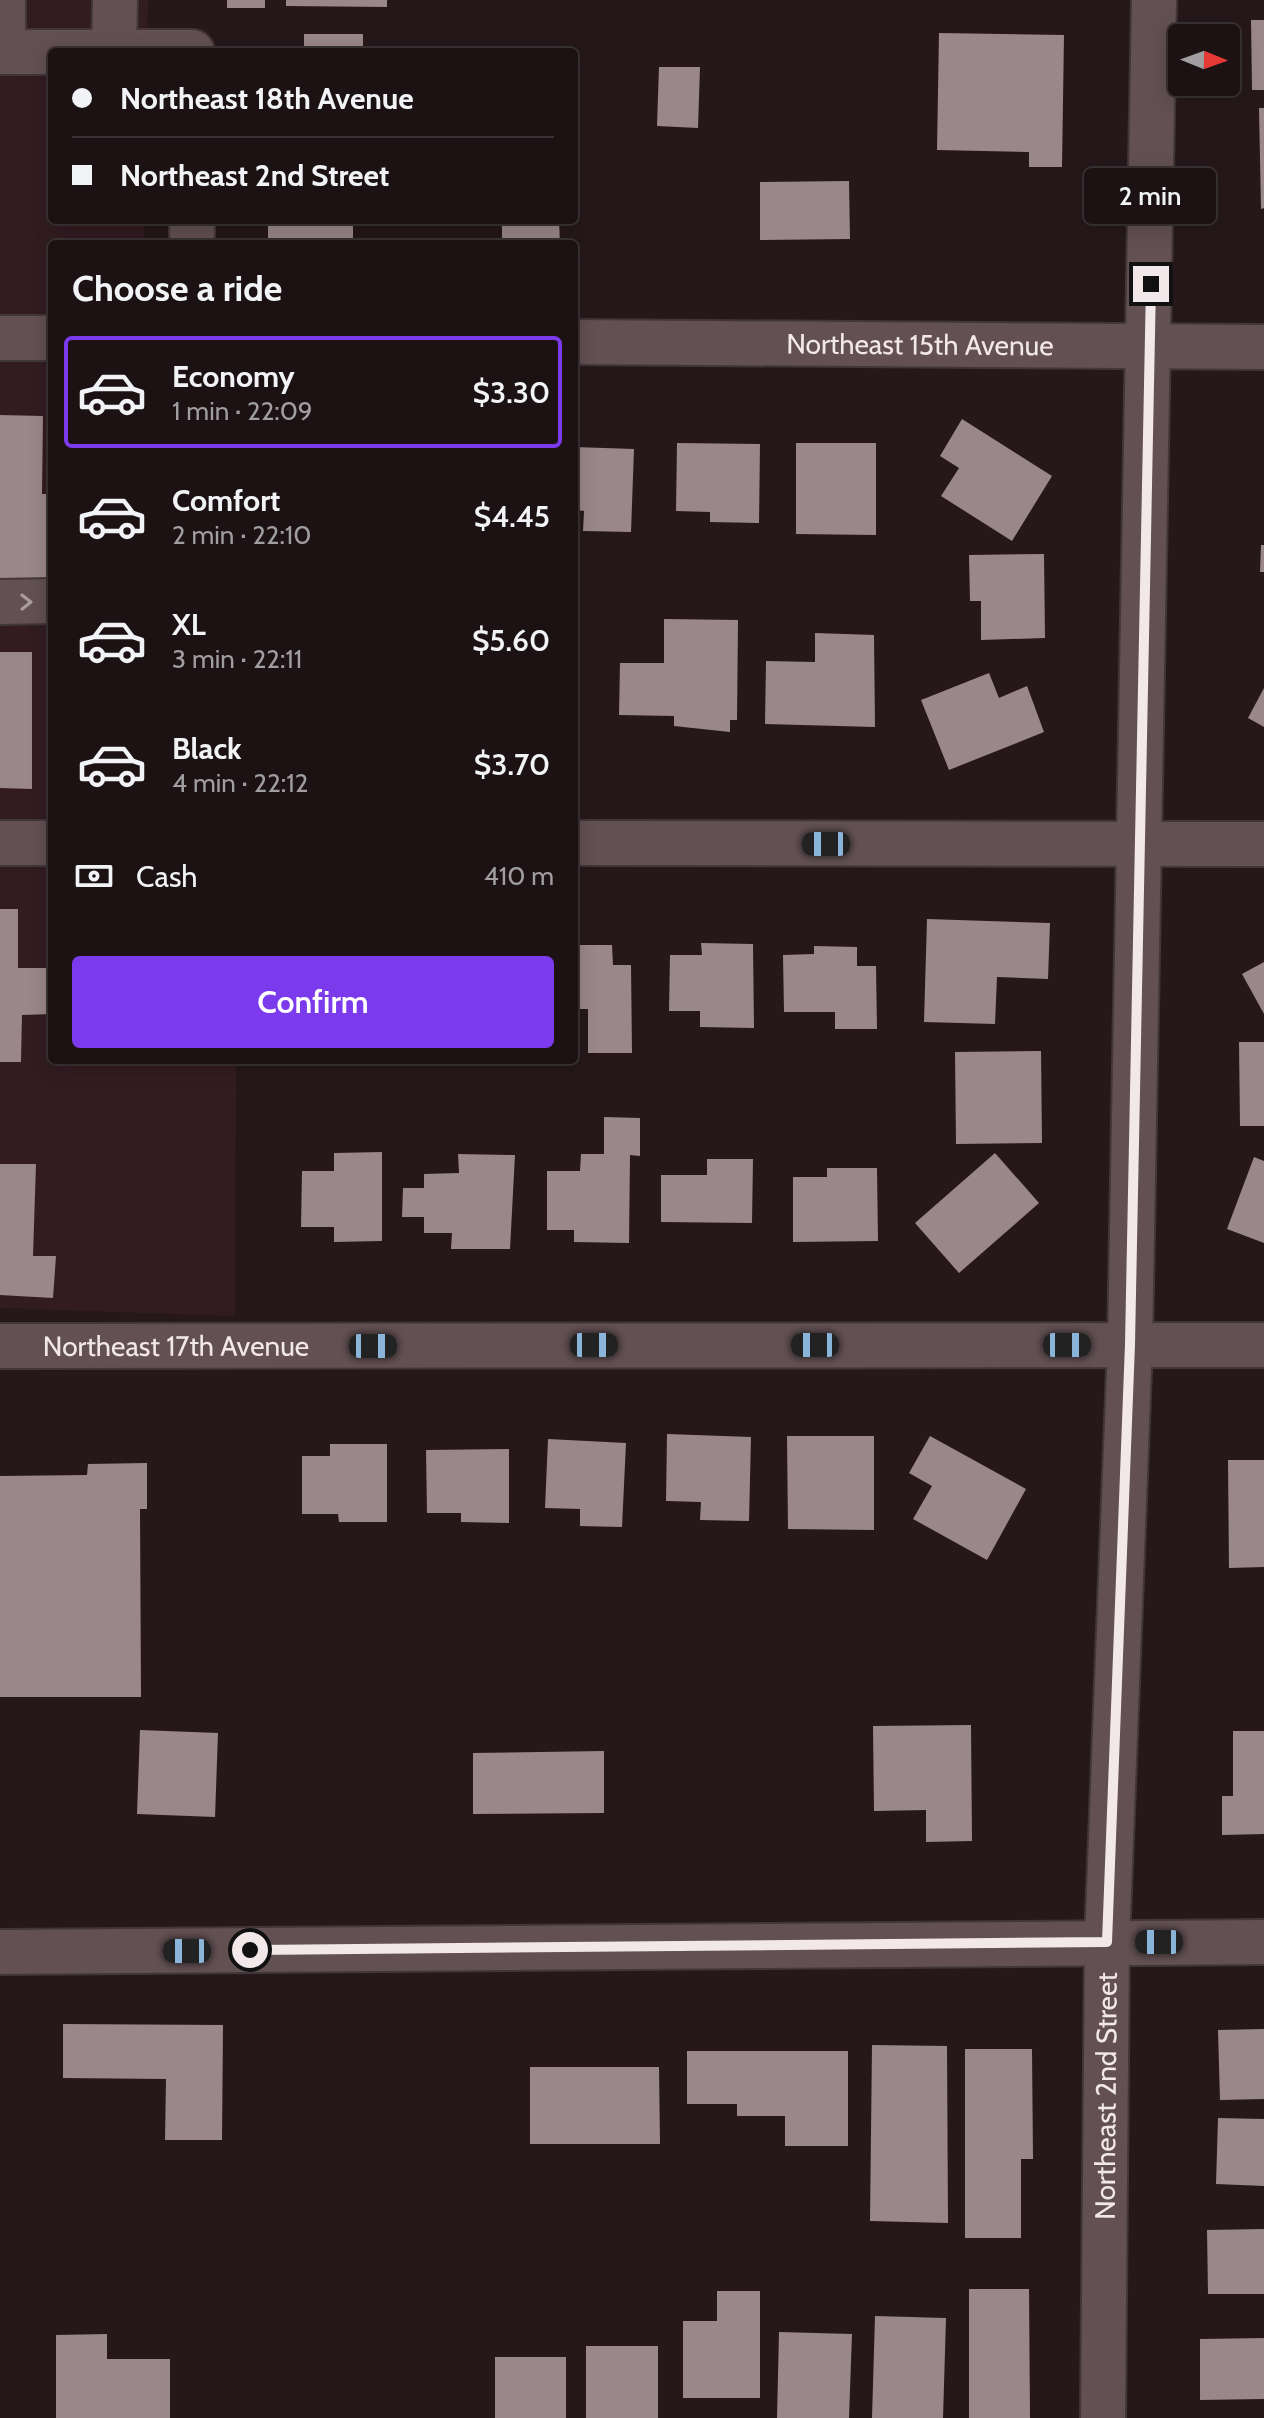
<!DOCTYPE html>
<html lang="en">
<head>
<meta charset="utf-8">
<style>
  body { margin:0; font-family:Cabin,sans-serif; background:#251b1d; color:#f1f3f6; height:100vh; display:flex; flex-direction:column; font-size:30px; white-space:nowrap }
  * { box-sizing:border-box; margin:0 }
  p { font-size:26px; color:#a09ea0 }
  .icon { flex:none; width:44px; height:44px; fill:none; stroke:currentColor; stroke-width:2; stroke-linecap:round; stroke-linejoin:round }
  .map { position:relative; flex:1; overflow:hidden }
  .panel { position:absolute; left:48px; top:240px; width:530px; height:824px; display:flex; flex-direction:column; background:#1c1214; border-radius:8px; box-shadow:0 4px 20px #0003,0 0 0 2px #3a3234 }
  .panel>* { flex:none }
  .top-card { position:absolute; left:48px; top:48px; width:530px; height:176px; border-radius:8px; box-shadow:0 4px 20px #0003,0 0 0 2px #3a3234; display:grid; align-content:center; height:176px; padding:0 24px; background:#1c1214 }
  .needle { width:52px; rotate:91deg }
  .tools { position:absolute; left:1168px; top:24px; display:grid; gap:16px }
  .tools a { display:grid; place-items:center; width:72px; height:72px; border-radius:8px; background:#1c1214; box-shadow:0 4px 20px #0003,0 0 0 2px #3a3234; font-size:40px }
  .end { position:absolute; width:36px; height:36px; margin:-18px; border:10px solid #f2e7e9; background:#111; box-shadow:0 0 0 4px #111 }
  .from { border-radius:50% }
  .bubble { position:absolute; height:56px; border-radius:8px; background:#1c1214; box-shadow:0 4px 20px #0003,0 0 0 2px #3a3234; font-size:26px; font-weight:600; line-height:56px; text-align:center }
  .car { position:absolute; width:24px; height:48px; margin:-24px -12px; border-radius:10px; box-shadow:0 0 6px 2px #0007; background:linear-gradient(#222 24%,#8ab4d8 0 40%,#222 0 76%,#8ab4d8 0 86%,#222 0) }
  .top-card b { display:flex; align-items:center; gap:28px; height:76px; font-size:30px }
  .top-card b+b { border-top:2px solid #3a3234 }
  .top-card i { width:20px; height:20px; background:#f1f3f6 }
  ul { padding:0; list-style:none }
  li { display:flex; align-items:center; gap:24px; height:112px; margin:0 16px 12px; padding:0 8px; border:4px solid transparent; border-radius:8px }
  li div { flex:1 }
  li b { display:block; font-size:30px }
  li em { font-style:normal; font-weight:600 }
  li.selected { border-color:#7c3aed }
  li>.icon { width:72px; height:72px; stroke-width:1.5 }
  h2 { padding:0 24px; font-size:36px; line-height:96px }
  .pay { display:flex; align-items:center; gap:20px; height:88px; padding:0 24px; font-size:30px }
  .pay p { margin-inline-start:auto }
  .cta { display:flex; gap:16px; margin-top:auto; padding:16px 24px }
  .cta a { flex:1; height:92px; border-radius:8px; background:#7c3aed; color:#fff; font-size:32px; font-weight:600; line-height:92px; text-align:center }
  .map>svg:first-child { display:block }
  .built { fill:#321c21 }
  .building { fill:#9a878a }
  .lines { fill:none; stroke-linecap:round; stroke-linejoin:round }
  .minor-casing { stroke:#413638; stroke-width:48 }
  .minor { stroke:#625053; stroke-width:44 }
  .oneway { stroke:#aa9c9e }
  .route { stroke:#f2e7e9; stroke-width:10 }
  .labels { text-anchor:middle; dominant-baseline:central; stroke-width:8; stroke-linejoin:round; paint-order:stroke }
  .street-label { font-size:28px; fill:#f2e7e9; stroke:#26181a }
</style>
</head>
<body>
<div class="map">
<svg width="1264" height="2418" viewBox="0 0 1264 2418">
  <rect width="100%" height="100%" fill="#26181a"/>
  <path class="built" d="M 0,0 L 148,0 L 147,52 L 52,52 L 52,220 L 144,220 L 144,244 L 52,244 L 52,1060 L 236,1060 L 235,1316 L 0,1308 Z"/>
  <g class="building">
    <rect x="227" y="0" width="38" height="8"/>
    <path d="M 286,0 L 387,0 L 387,7 L 286,6 Z"/>
    <path d="M 1251,20 L 1264,20 L 1264,90 L 1252,90 Z"/>
    <path d="M 939,33 L 1064,35 L 1062,167 L 1029,167 L 1029,152 L 937,150 Z"/>
    <rect x="304" y="34" width="59" height="18"/>
    <path d="M 659,67 L 700,67 L 698,128 L 657,126 Z"/>
    <path d="M 1259,108 L 1264,108 L 1264,208 L 1261,209 Z"/>
    <path d="M 849,181 L 850,239 L 760,240 L 760,182 Z"/>
    <path d="M 268,220 L 353,220 L 353,244 L 268,243 Z"/>
    <path d="M 502,220 L 559,220 L 560,244 L 502,244 Z"/>
    <path d="M 0,415 L 43,416 L 42,494 L 52,494 L 52,579 L 0,579 Z"/>
    <path d="M 962,419 L 1052,476 L 1012,541 L 941,496 L 959,468 L 940,456 Z"/>
    <path d="M 677,443 L 760,444 L 759,523 L 710,522 L 710,512 L 676,511 Z"/>
    <path d="M 796,443 L 876,443 L 876,535 L 796,534 Z"/>
    <path d="M 574,447 L 634,449 L 631,532 L 583,531 L 584,511 L 574,510 Z"/>
    <path d="M 1261,545 L 1264,545 L 1264,572 L 1260,572 Z"/>
    <path d="M 1044,554 L 1045,638 L 981,640 L 981,601 L 970,601 L 969,555 Z"/>
    <path d="M 664,619 L 738,620 L 737,720 L 730,720 L 730,732 L 674,726 L 674,716 L 619,715 L 620,663 L 664,663 Z"/>
    <path d="M 815,633 L 874,635 L 875,727 L 765,724 L 766,661 L 815,662 Z"/>
    <path d="M 0,652 L 32,652 L 32,789 L 0,788 Z"/>
    <path d="M 989,673 L 999,698 L 1027,686 L 1044,732 L 949,770 L 921,700 Z"/>
    <path d="M 1264,688 L 1264,727 L 1248,718 Z"/>
    <path d="M 0,909 L 18,909 L 18,968 L 52,968 L 52,1014 L 22,1015 L 21,1062 L 0,1062 Z"/>
    <path d="M 927,919 L 1050,923 L 1048,979 L 997,977 L 995,1024 L 924,1022 Z"/>
    <path d="M 701,943 L 753,944 L 754,1028 L 700,1027 L 700,1011 L 669,1011 L 670,955 L 702,955 Z"/>
    <path d="M 574,945 L 612,945 L 613,965 L 631,965 L 632,1053 L 588,1053 L 588,1009 L 574,1009 Z"/>
    <path d="M 814,946 L 857,947 L 857,966 L 876,966 L 877,1029 L 835,1029 L 835,1012 L 784,1012 L 783,955 L 814,954 Z"/>
    <path d="M 1264,962 L 1264,1014 L 1242,974 Z"/>
    <path d="M 1239,1042 L 1264,1042 L 1264,1126 L 1240,1126 Z"/>
    <path d="M 1041,1051 L 1042,1143 L 956,1144 L 955,1052 Z"/>
    <path d="M 604,1117 L 640,1118 L 640,1156 L 630,1155 L 629,1243 L 574,1242 L 574,1230 L 547,1230 L 547,1171 L 580,1171 L 581,1154 L 604,1154 Z"/>
    <path d="M 382,1152 L 382,1241 L 334,1242 L 334,1227 L 301,1227 L 302,1171 L 334,1171 L 334,1153 Z"/>
    <path d="M 995,1153 L 1039,1203 L 959,1273 L 915,1223 Z"/>
    <path d="M 458,1154 L 515,1155 L 510,1249 L 451,1249 L 452,1233 L 424,1233 L 424,1217 L 402,1217 L 403,1188 L 424,1188 L 424,1174 L 459,1173 Z"/>
    <path d="M 1254,1157 L 1264,1161 L 1264,1243 L 1227,1229 Z"/>
    <path d="M 707,1159 L 753,1159 L 752,1223 L 661,1222 L 661,1175 L 707,1175 Z"/>
    <path d="M 0,1164 L 36,1164 L 33,1256 L 56,1256 L 53,1298 L 0,1295 Z"/>
    <path d="M 827,1168 L 877,1168 L 878,1241 L 793,1242 L 793,1177 L 827,1177 Z"/>
    <path d="M 667,1434 L 751,1437 L 749,1521 L 700,1520 L 701,1502 L 666,1501 Z"/>
    <path d="M 787,1436 L 874,1436 L 874,1530 L 788,1529 Z"/>
    <path d="M 930,1436 L 1026,1489 L 987,1560 L 913,1519 L 932,1486 L 909,1473 Z"/>
    <path d="M 548,1439 L 626,1443 L 622,1527 L 580,1526 L 580,1509 L 545,1508 Z"/>
    <path d="M 330,1444 L 387,1444 L 387,1522 L 339,1522 L 338,1514 L 302,1514 L 302,1456 L 330,1456 Z"/>
    <path d="M 509,1449 L 509,1523 L 461,1522 L 461,1513 L 427,1513 L 426,1450 Z"/>
    <path d="M 1228,1460 L 1264,1460 L 1264,1567 L 1229,1568 Z"/>
    <path d="M 147,1463 L 147,1509 L 140,1509 L 141,1697 L 0,1697 L 0,1476 L 87,1475 L 88,1464 Z"/>
    <path d="M 971,1725 L 972,1841 L 926,1842 L 926,1810 L 874,1811 L 873,1726 Z"/>
    <path d="M 140,1730 L 218,1733 L 215,1817 L 137,1814 Z"/>
    <path d="M 1233,1731 L 1264,1731 L 1264,1834 L 1222,1835 L 1222,1796 L 1233,1796 Z"/>
    <path d="M 604,1751 L 604,1813 L 473,1814 L 473,1753 Z"/>
    <path d="M 63,2024 L 223,2025 L 222,2140 L 165,2140 L 166,2079 L 63,2078 Z"/>
    <path d="M 1264,2029 L 1264,2099 L 1220,2100 L 1218,2030 Z"/>
    <path d="M 872,2045 L 947,2046 L 948,2223 L 870,2221 Z"/>
    <path d="M 965,2049 L 1032,2049 L 1033,2159 L 1021,2159 L 1021,2238 L 965,2238 Z"/>
    <path d="M 687,2051 L 848,2051 L 848,2146 L 785,2146 L 785,2116 L 737,2116 L 737,2104 L 687,2104 Z"/>
    <path d="M 530,2067 L 659,2067 L 660,2144 L 530,2144 Z"/>
    <path d="M 1218,2118 L 1264,2119 L 1264,2186 L 1216,2184 Z"/>
    <path d="M 1264,2229 L 1264,2294 L 1208,2294 L 1207,2230 Z"/>
    <path d="M 969,2289 L 1029,2289 L 1030,2418 L 969,2418 Z"/>
    <path d="M 717,2291 L 760,2291 L 760,2398 L 683,2398 L 683,2321 L 717,2321 Z"/>
    <path d="M 875,2316 L 946,2318 L 943,2418 L 872,2418 Z"/>
    <path d="M 779,2332 L 852,2334 L 849,2418 L 777,2418 Z"/>
    <path d="M 107,2334 L 107,2359 L 170,2359 L 170,2418 L 56,2418 L 56,2335 Z"/>
    <path d="M 1264,2338 L 1264,2399 L 1200,2400 L 1200,2339 Z"/>
    <rect x="586" y="2346" width="72" height="72"/>
    <rect x="495" y="2357" width="71" height="61"/>
  </g>
  <g class="lines">
    <defs>
      <g id="minor">
        <path d="M 0,52 L 192,52"/>
        <path d="M 3,52 L 3,0"/>
        <path d="M 114,52 L 115,0"/>
        <path d="M 192,220 L 192,244"/>
        <path d="M 0,338 L 52,338"/>
        <path id="s1" d="M 574,342 L 1264,347"/>
        <path d="M 0,602 L 52,601"/>
        <path d="M 0,843 L 52,843"/>
        <path d="M 574,843 L 1264,844"/>
        <path id="s2" d="M 0,1346 L 1264,1345"/>
        <path d="M 0,1952 L 1264,1942"/>
        <path id="s3" d="M 1103,2418 L 1107,1942 L 1130,1344 L 1154,0"/>
      </g>
    </defs>
    <use href="#minor" class="minor-casing"/>
    <use href="#minor" class="minor"/>
  </g>
  <defs><path id="oneway-chevron" d="M-2-3.5L2.5 0L-2 3.5" fill="none" stroke-width="1.6" stroke-linecap="round" stroke-linejoin="round" transform="scale(2)"/></defs>
  <use class="oneway" href="#oneway-chevron" transform="translate(26 602) rotate(-1)"/>
  <g class="lines">
    <path class="route" d="M 250,1950 L 1107,1942 L 1130,1344 L 1151,284"/>
  </g>
  <g class="labels">
    <g class="street-label">
      <text stroke="none"><textPath href="#s1" startOffset="346">Northeast 15th Avenue</textPath></text>
      <text stroke="none"><textPath href="#s2" startOffset="176">Northeast 17th Avenue</textPath></text>
      <text stroke="none"><textPath href="#s3" startOffset="322">Northeast 2nd Street</textPath></text>
    </g>
  </g>
</svg>
<div class="tools">
<a><svg class="needle" viewBox="-14 -14 28 28"><path d="M0-13l5 13h-10z" fill="#e53935"/><path d="M0 13l5-13h-10z" fill="#a09ea0"/></svg></a>
</div>
<i class="end from" style="left:250px;top:1950px"></i>
<i class="end" style="left:1151px;top:284px"></i>
<div class="bubble" style="left:1084px;top:168px;width:132px">2 min</div>
<i class="car" style="left:826px;top:844px;rotate:270deg"></i>
<i class="car" style="left:594px;top:1345px;rotate:90deg"></i>
<i class="car" style="left:815px;top:1345px;rotate:270deg"></i>
<i class="car" style="left:1067px;top:1345px;rotate:90deg"></i>
<i class="car" style="left:373px;top:1346px;rotate:90deg"></i>
<i class="car" style="left:1159px;top:1942px;rotate:270deg"></i>
<i class="car" style="left:187px;top:1951px;rotate:270deg"></i>
<div class="top-card">
<b><i class="from"></i>Northeast 18th Avenue</b>
<b><i></i>Northeast 2nd Street</b>
</div>
<section class="panel">
<h2>Choose a ride</h2>
<ul>
<li class="selected"><svg class="icon" aria-label="car" viewBox="0 0 24 24"><path d="M5 17H2v-5l4-1 3-4h7l3 4 3 1v5h-3M9 17h6M6 11h13"/><circle cx="7" cy="17" r="2"/><circle cx="17" cy="17" r="2"/></svg><div><b>Economy</b><p>1 min · 22:09</p></div><em>$3.30</em></li>
<li><svg class="icon" aria-label="car" viewBox="0 0 24 24"><path d="M5 17H2v-5l4-1 3-4h7l3 4 3 1v5h-3M9 17h6M6 11h13"/><circle cx="7" cy="17" r="2"/><circle cx="17" cy="17" r="2"/></svg><div><b>Comfort</b><p>2 min · 22:10</p></div><em>$4.45</em></li>
<li><svg class="icon" aria-label="car" viewBox="0 0 24 24"><path d="M5 17H2v-5l4-1 3-4h7l3 4 3 1v5h-3M9 17h6M6 11h13"/><circle cx="7" cy="17" r="2"/><circle cx="17" cy="17" r="2"/></svg><div><b>XL</b><p>3 min · 22:11</p></div><em>$5.60</em></li>
<li><svg class="icon" aria-label="car" viewBox="0 0 24 24"><path d="M5 17H2v-5l4-1 3-4h7l3 4 3 1v5h-3M9 17h6M6 11h13"/><circle cx="7" cy="17" r="2"/><circle cx="17" cy="17" r="2"/></svg><div><b>Black</b><p>4 min · 22:12</p></div><em>$3.70</em></li>
</ul>
<div class="pay"><svg class="icon" aria-label="cash" viewBox="0 0 24 24"><path d="M3 7h18v10H3z"/><circle cx="12" cy="12" r="2"/></svg>Cash<p>410 m</p></div>
<div class="cta"><a>Confirm</a></div>
</section>
</div>
</body>
</html>
